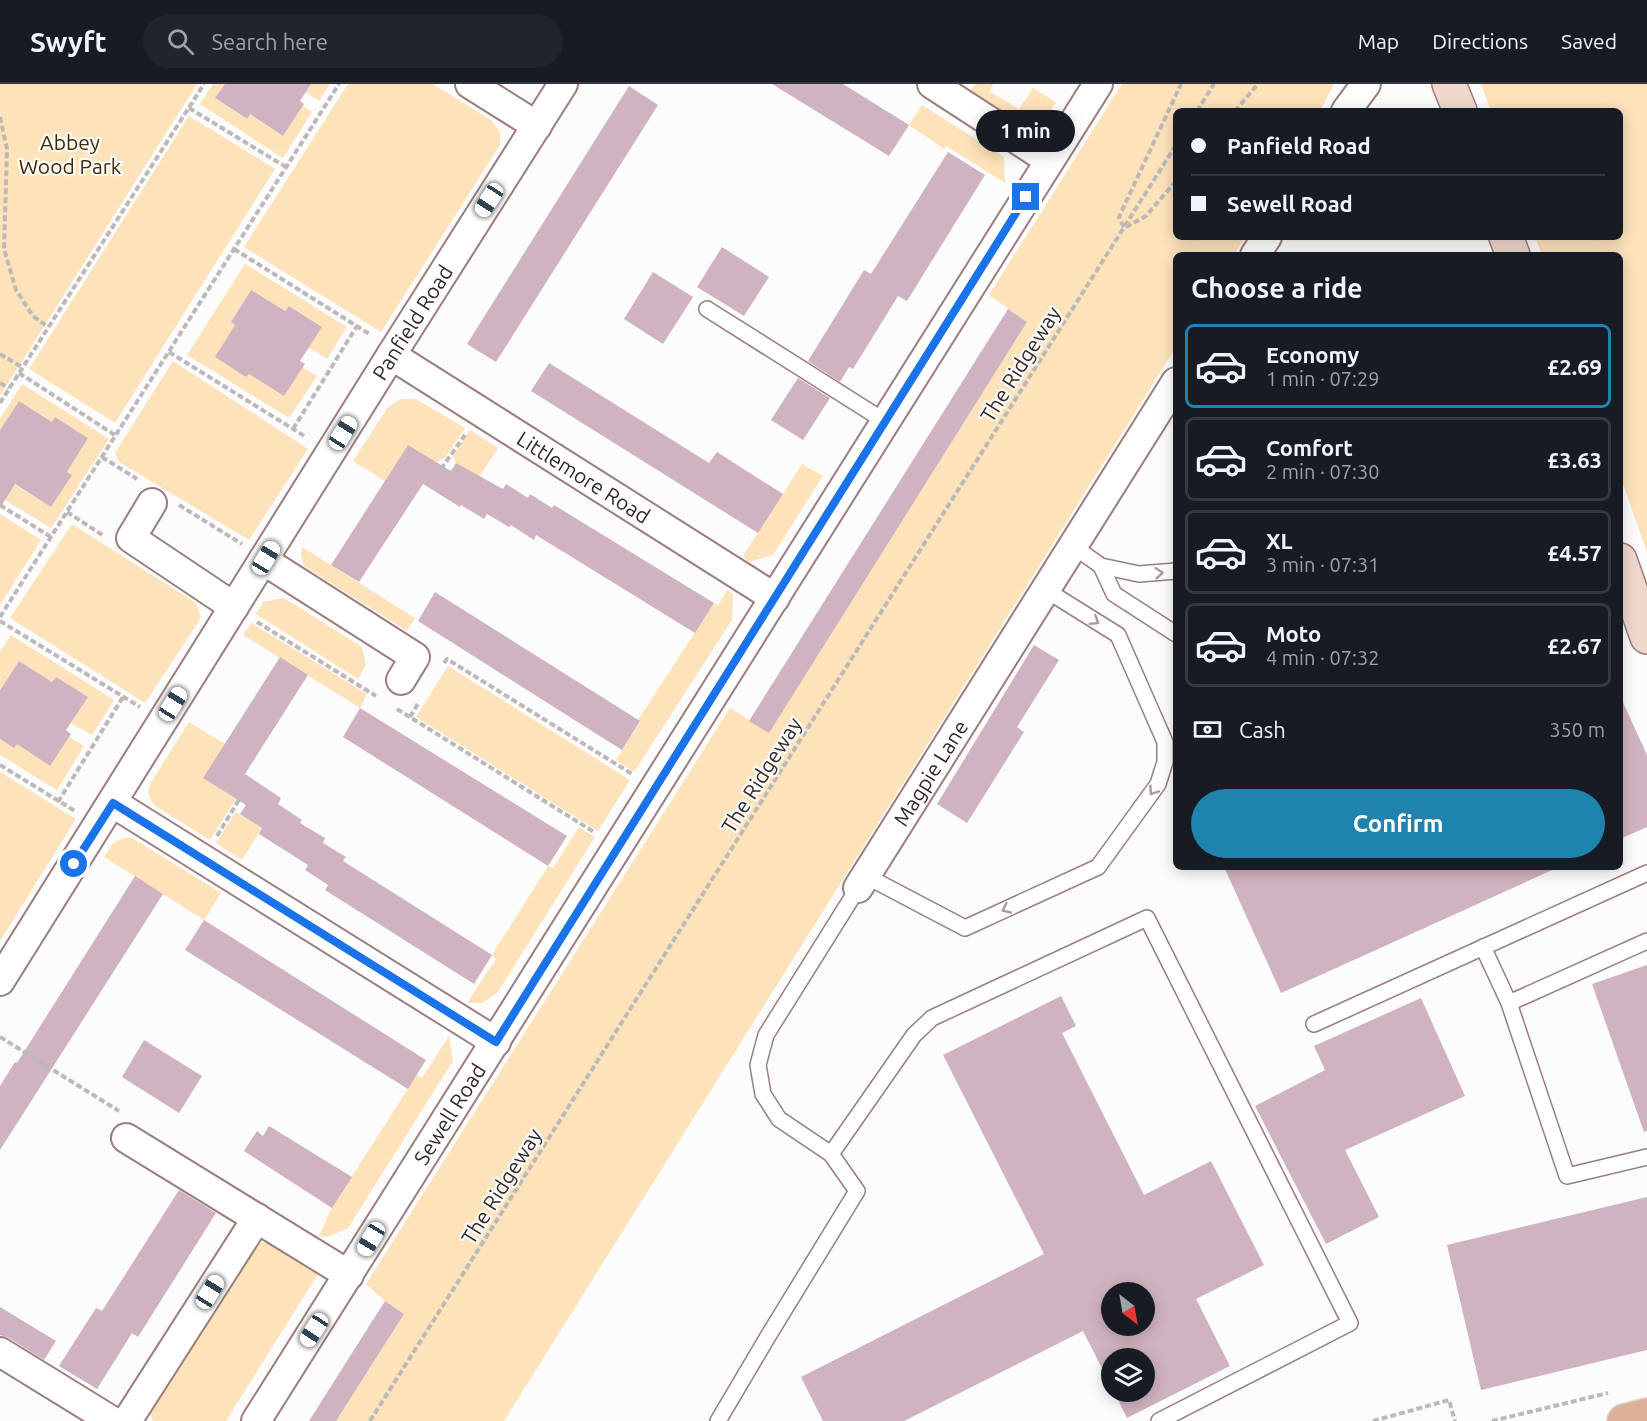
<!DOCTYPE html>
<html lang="en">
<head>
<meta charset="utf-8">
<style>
  body { margin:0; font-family:Ubuntu,sans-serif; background:#20242c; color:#f1f3f6; height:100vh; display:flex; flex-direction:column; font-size:22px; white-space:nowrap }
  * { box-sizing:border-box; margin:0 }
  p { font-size:20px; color:#9ea1a6 }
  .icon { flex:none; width:33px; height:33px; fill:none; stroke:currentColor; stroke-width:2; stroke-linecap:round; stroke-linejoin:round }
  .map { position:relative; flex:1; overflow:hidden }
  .sheet { position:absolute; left:1173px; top:168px; width:450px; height:618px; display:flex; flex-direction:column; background:#171b24; border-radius:9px; box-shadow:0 3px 15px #0003 }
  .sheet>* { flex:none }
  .top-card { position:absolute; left:1173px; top:24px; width:450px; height:132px; border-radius:9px; box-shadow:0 3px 15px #0003; display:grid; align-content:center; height:132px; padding:0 18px; background:#171b24 }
  .needle { width:39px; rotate:149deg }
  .tools { position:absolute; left:1101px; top:1198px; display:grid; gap:12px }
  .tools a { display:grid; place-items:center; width:54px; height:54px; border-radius:50%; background:#171b24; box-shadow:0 3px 15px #0003; font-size:30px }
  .end { position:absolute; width:27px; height:27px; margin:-14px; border:8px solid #1a73e8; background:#fff; box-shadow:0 0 0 3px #fff }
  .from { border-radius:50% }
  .bubble { position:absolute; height:42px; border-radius:21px; background:#171b24; box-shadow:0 3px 15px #0003; font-size:20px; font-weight:700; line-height:42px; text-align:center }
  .car { position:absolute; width:18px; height:36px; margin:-18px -9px; border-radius:8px; box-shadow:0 0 4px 2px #0007; background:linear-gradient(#fff 24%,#345 0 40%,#fff 0 76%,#345 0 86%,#fff 0) }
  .top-card b { display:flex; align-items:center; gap:21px; height:57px; font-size:22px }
  .top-card b+b { border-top:2px solid #363941 }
  .top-card i { width:15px; height:15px; background:#f1f3f6 }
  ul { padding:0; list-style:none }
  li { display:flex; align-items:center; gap:18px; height:84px; margin:0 12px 9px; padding:0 6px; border:3px solid #363941; border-radius:9px }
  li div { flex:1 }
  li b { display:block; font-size:22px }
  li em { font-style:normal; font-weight:700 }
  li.current { border-color:#1e84ad }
  li>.icon { width:54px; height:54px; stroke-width:1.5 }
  h2 { padding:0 18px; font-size:27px; line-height:72px }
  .pay { display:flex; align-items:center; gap:15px; height:66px; padding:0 18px; font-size:22px }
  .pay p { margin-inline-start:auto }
  .action { display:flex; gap:12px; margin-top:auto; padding:12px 18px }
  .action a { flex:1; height:69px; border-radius:36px; background:#1e84ad; color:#fff; font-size:24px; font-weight:700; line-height:69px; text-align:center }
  header { display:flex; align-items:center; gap:36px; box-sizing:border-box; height:84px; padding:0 30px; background:#171b24; border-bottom:2px solid #363941 }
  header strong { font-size:28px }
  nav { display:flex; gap:33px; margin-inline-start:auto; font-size:21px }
  .search { width:420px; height:54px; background:#20242c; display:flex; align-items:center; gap:15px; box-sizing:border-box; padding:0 21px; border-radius:33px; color:#9ea1a6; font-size:22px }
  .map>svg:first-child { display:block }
  .green { fill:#fde2ba }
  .building { fill:#d0b3c0; fill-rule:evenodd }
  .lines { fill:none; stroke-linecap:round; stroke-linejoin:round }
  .lane-casing { stroke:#9b7d7c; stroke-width:18 }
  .street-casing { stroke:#9b7d7c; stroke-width:32 }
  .secondary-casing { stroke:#9b7d7c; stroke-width:36 }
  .primary-casing { stroke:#dad8d8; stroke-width:36 }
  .path { stroke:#bcb9b8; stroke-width:4; stroke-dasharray:6 3; stroke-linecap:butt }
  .lane { stroke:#fff; stroke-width:15 }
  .street { stroke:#fff; stroke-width:28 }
  .secondary { stroke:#eed8cc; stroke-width:33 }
  .primary { stroke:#ddb199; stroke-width:33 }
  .oneway { stroke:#a39d9d }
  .route { stroke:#1a73e8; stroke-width:8 }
  .labels { text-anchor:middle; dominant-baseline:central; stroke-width:4.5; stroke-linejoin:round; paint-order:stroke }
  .park-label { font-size:21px; fill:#3e2a06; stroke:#fbfcfb }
  .street-label { font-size:21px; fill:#322626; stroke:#fbfcfb }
</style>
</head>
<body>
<header>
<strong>Swyft</strong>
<div class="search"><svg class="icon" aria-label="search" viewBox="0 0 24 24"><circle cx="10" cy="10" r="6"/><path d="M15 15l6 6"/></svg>Search here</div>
<nav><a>Map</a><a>Directions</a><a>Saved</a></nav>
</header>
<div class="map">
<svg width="1647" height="1337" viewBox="0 0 1647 1337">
  <rect width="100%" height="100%" fill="#fbfcfb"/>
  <g class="green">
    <path d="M 0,0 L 197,0 L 0,312 Z"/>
    <path d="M 213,0 L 225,0 L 216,15 L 246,35 L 250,30 L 283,52 L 303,22 L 312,28 L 283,74 L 200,20 Z"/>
    <path d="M 311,0 L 330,0 L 319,17 L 306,8 Z"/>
    <path d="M 348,0 L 433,0 L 491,36 L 500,48 L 500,61 L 381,248 L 244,163 Z"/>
    <path d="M 975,0 L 993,0 L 989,7 L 1019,25 L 1033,4 L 1056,18 L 1045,36 L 1024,39 L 1010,32 L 971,7 Z"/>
    <path d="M 1122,0 L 1334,0 L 1320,27 L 1176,27 L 1176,153 L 1245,153 L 1234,171 L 1176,171 L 1176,263 L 504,1337 L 336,1337 L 404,1230 L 385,1217 L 366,1200 L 730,624 L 769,648 L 1027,238 L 989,211 Z"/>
    <path d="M 1481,0 L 1647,0 L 1647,468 L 1620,392 L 1620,171 L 1542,171 L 1535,153 L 1620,153 L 1620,27 L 1491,27 Z"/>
    <path d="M 922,21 L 1004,73 L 1005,99 L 946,62 L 944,65 L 909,41 Z"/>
    <path d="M 189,32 L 275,85 L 115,339 L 29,285 Z"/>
    <path d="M 245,180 L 347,243 L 327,275 L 308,263 L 321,242 L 289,222 L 285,227 L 251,206 L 231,238 L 235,241 L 246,293 L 249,290 L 284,312 L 302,283 L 317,292 L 289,334 L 187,271 Z"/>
    <path d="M 173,277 L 308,365 L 249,456 L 119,378 L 115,369 Z"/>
    <path d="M 22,300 L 109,355 L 51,444 L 0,413 L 0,397 L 12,405 L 15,401 L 51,423 L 71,391 L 67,388 L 88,354 L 55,333 L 52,338 L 19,317 L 0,346 L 0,335 Z"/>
    <path d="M 401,315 L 416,315 L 465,344 L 445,374 L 436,378 L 408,361 L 385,397 L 353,377 L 388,323 Z"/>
    <path d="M 470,346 L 498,364 L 479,393 L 456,379 L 453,372 Z"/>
    <path d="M 802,380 L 823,392 L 773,471 L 749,478 L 743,472 Z"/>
    <path d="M 0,430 L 41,456 L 0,521 Z"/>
    <path d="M 72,440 L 196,519 L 201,534 L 145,619 L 10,534 Z"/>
    <path d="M 302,463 L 415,534 L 407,547 L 304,482 L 301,472 Z"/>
    <path d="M 727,506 L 733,510 L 732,536 L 634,688 L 616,676 L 640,638 L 638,636 L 714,519 L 718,522 Z"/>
    <path d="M 284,514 L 362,563 L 366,581 L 358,595 L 256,530 L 263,518 Z"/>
    <path d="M 251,539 L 367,610 L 360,624 L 243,551 Z"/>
    <path d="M 11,551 L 114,616 L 92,651 L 71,639 L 87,613 L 56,593 L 52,598 L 19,577 L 0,605 L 0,616 L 0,568 Z"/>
    <path d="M 448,582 L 630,696 L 598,747 L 416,633 Z"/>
    <path d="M 189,638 L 225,660 L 204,694 L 236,715 L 210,756 L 154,721 L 148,709 L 150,700 Z"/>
    <path d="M 69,653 L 84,662 L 57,706 L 0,671 L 0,655 L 14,664 L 17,660 L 50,682 Z"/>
    <path d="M 0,688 L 76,735 L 0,857 Z"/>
    <path d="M 236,728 L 262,744 L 242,776 L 216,759 Z"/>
    <path d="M 579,743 L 595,753 L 498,908 L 483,919 L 467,919 L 496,875 L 492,871 L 548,782 L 553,784 Z"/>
    <path d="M 123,754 L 130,754 L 137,757 L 221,809 L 204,836 L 104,773 L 113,759 Z"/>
    <path d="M 449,952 L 453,977 L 348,1144 L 327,1153 L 319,1152 L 332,1123 L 417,991 L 422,994 Z"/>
    <path d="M 262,1159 L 277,1159 L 314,1183 L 318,1190 L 226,1337 L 153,1337 L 150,1328 L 253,1165 Z"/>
  </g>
  <g class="building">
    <path d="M 225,0 L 311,0 L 300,17 L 304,20 L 283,52 L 250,30 L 247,35 L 215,14 Z"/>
    <path d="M 772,0 L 843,0 L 909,41 L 889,72 Z"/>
    <path d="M 629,2 L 658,21 L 496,278 L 467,260 Z"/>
    <path d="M 948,68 L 985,91 L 907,217 L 898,212 L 853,285 L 849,283 L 840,298 L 808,277 L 864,186 L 871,190 Z"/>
    <path d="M 722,163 L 769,193 L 744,232 L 697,203 Z"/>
    <path d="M 653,188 L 693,213 L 663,260 L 624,235 Z"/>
    <path d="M 251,206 L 285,227 L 289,222 L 322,243 L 300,277 L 305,280 L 284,312 L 249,290 L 246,293 L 215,273 L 235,241 L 231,238 Z"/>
    <path d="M 1008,225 L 1027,238 L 769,649 L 749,637 Z"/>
    <path d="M 549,279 L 709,379 L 717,368 L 783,410 L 758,449 L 531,307 Z"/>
    <path d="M 798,294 L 830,314 L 803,356 L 771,336 Z"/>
    <path d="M 19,317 L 52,338 L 55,333 L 88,354 L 67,388 L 72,391 L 51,423 L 15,400 L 0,424 L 0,346 Z"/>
    <path d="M 408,361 L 451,387 L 456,379 L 503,405 L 506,400 L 528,414 L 530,410 L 552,424 L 554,421 L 714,519 L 695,549 L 536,451 L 534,456 L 511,441 L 509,443 L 487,430 L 484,435 L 461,421 L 460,423 L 423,400 L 359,498 L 331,481 Z"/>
    <path d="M 435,508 L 640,637 L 622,666 L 418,537 Z"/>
    <path d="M 1034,561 L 1059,576 L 1017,643 L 1024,648 L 967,739 L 937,720 Z"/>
    <path d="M 280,573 L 308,591 L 245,690 L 281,714 L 278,720 L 302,736 L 300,739 L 325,754 L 323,759 L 346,773 L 343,777 L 492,871 L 474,900 L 325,806 L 328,801 L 305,786 L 308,781 L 259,750 L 262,744 L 240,730 L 246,721 L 203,694 Z"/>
    <path d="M 19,577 L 52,598 L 56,593 L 88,613 L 66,646 L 71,650 L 50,682 L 17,660 L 14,664 L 0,655 L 0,606 Z"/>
    <path d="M 1620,612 L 1647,671 L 1647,743 L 1620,755 Z"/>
    <path d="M 360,624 L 567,752 L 548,782 L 343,653 Z"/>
    <path d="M 1224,783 L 1559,783 L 1281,909 Z"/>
    <path d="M 135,792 L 163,810 L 0,1066 L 0,1002 L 15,978 L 17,979 Z"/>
    <path d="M 204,836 L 426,976 L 408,1005 L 185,866 Z"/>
    <path d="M 1647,881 L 1647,1047 L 1644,1048 L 1592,900 Z"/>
    <path d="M 1061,912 L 1076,942 L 1062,949 L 1144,1111 L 1211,1077 L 1264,1181 L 1196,1215 L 1230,1282 L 1127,1334 L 1114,1308 L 1144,1308 L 1144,1275 L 1112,1275 L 1112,1304 L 1083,1247 L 904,1337 L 823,1337 L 801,1293 L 1044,1170 L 943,971 ZM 1112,1209 L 1144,1209 L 1144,1242 L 1112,1242 Z"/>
    <path d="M 1421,914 L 1465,1012 L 1345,1066 L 1379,1133 L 1326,1160 L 1255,1022 L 1325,986 L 1314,962 Z"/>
    <path d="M 144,956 L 202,992 L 179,1029 L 122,993 Z"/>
    <path d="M 269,1042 L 352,1093 L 332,1124 L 244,1067 L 257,1047 L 263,1052 Z"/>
    <path d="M 179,1106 L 216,1129 L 138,1253 L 132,1249 L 97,1305 L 59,1282 L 96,1224 L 102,1227 Z"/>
    <path d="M 1647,1113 L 1647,1266 L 1481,1306 L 1447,1161 Z"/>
    <path d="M 385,1217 L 404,1230 L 336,1337 L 309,1337 Z"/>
    <path d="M 0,1223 L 56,1257 L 44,1276 L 9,1254 L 0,1251 Z"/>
  </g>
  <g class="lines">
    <defs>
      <g id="lane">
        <path d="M 707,225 L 886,338"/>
        <path d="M 1073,462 L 1101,482 L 1139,490 L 1176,487"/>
        <path d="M 1101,482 L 1114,510 L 1176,550"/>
        <path d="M 866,792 L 965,844 L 1098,783 L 1158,700 L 1165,678 L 1165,658 L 1118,551 L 1046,506"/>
        <path d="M 1483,863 L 1509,919 L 1567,1092 L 1647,1073"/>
        <path d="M 1509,919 L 1647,857"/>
        <path d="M 1314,940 L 1647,789"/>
        <path d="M 831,1070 L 779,1035 L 763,1010 L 758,981 L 766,951 L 858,804"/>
        <path d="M 718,1337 L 767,1254 L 857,1107 L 831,1070 L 914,951 L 932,934 L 1147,834 L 1350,1239 L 1159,1337"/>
      </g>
      <g id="street">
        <path d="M 470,0 L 537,42"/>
        <path d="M 932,0 L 1049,76"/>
        <path d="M 1346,27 L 1366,0"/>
        <path d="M 1255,171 L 1267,153"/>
        <path id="s1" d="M 391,271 L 775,514"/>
        <path d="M 152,419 L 131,454 L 234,523"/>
        <path d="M 263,476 L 415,573 L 401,596"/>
        <path d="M 113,719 L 496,958"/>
        <path id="s2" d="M 858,804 L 1176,298"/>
        <path id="s3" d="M 0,897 L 395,265 L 563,0"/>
        <path d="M 126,1054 L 349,1191"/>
        <path d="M 0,1268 L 112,1337"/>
        <path d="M 127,1337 L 257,1134"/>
        <path id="s4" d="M 256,1337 L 1098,0"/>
      </g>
      <g id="secondary">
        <path d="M 1449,0 L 1460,27"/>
        <path d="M 1506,153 L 1513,171"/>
        <path d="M 1620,476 L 1647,553"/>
      </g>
      <path id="primary" d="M 1624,1337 L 1647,1331"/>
    </defs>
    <use href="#lane" class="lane-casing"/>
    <use href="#street" class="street-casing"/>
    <use href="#secondary" class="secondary-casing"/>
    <use href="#primary" class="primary-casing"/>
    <g class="path">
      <path d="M 189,24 L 286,83"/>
      <path d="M 1197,27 L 1214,0"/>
      <path d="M 1235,27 L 1258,0"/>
      <path d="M 0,33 L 7,65 L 4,165 L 16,206 L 33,232 L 48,243"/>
      <path d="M 1176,97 L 1146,132 L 1124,144 L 1119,133 L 1181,0"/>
      <path d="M 234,165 L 371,251"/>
      <path d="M 169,268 L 306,353"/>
      <path d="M 0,270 L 22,283"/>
      <path d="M 19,289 L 115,351"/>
      <path d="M 0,299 L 9,304"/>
      <path d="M 0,319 L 204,0"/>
      <path d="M 293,345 L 357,242"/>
      <path d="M 102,373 L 137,395"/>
      <path d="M 441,385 L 465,351"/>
      <path d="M 0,421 L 51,453"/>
      <path d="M 179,421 L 242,460"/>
      <path d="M 67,428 L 104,452"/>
      <path d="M 0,533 L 339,0"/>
      <path d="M 0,537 L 140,623"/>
      <path d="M 257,538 L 376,612"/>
      <path d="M 444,579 L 447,575 L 632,690"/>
      <path d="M 397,625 L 594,748"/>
      <path d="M 410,633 L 419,618"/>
      <path d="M 0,681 L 75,727"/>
      <path d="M 58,718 L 123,613"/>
      <path d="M 217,752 L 240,714"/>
      <path d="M 0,953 L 119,1027"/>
      <path d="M 370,1337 L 1176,61"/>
      <path d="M 1373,1337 L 1449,1316 L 1455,1337"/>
      <path d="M 1492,1337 L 1608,1309"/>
    </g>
    <use href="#lane" class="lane"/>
    <use href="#street" class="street"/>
    <use href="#secondary" class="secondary"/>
    <use href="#primary" class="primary"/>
  </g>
  <defs><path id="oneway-chevron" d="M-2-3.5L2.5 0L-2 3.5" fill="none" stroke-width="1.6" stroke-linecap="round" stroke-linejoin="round" transform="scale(1.5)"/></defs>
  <g class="oneway">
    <use href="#oneway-chevron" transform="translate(1159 489) rotate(-5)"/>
    <use href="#oneway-chevron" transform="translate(1095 537) rotate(32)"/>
    <use href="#oneway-chevron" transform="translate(1153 707) rotate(124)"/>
    <use href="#oneway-chevron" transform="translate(1006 825) rotate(155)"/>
  </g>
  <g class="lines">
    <path class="route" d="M 74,780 L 113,719 L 496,958 L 1026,113"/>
  </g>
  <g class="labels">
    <g class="park-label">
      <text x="70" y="58">Abbey<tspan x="70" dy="24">Wood Park</tspan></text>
    </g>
    <g class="street-label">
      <text stroke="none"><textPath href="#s3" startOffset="777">Panfield Road</textPath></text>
      <text transform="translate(1020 280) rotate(-58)">The Ridgeway</text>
      <text stroke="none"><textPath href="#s1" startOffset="228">Littlemore Road</textPath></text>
      <text stroke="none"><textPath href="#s2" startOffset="136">Magpie Lane</textPath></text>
      <text transform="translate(761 691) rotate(-58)">The Ridgeway</text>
      <text stroke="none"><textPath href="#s4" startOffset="363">Sewell Road</textPath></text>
      <text transform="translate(501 1102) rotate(-58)">The Ridgeway</text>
    </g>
  </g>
</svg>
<div class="tools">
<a><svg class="needle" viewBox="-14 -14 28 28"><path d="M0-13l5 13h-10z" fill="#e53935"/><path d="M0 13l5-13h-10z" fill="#9ea1a6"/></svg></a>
<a><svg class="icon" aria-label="layers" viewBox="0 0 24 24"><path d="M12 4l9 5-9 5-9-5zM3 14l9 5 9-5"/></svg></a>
</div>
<i class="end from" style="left:74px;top:780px"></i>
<i class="end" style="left:1026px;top:113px"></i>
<div class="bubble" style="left:976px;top:26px;width:99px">1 min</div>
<i class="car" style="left:489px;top:116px;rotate:213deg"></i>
<i class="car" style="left:343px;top:349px;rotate:32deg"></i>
<i class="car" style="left:266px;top:474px;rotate:31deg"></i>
<i class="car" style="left:173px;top:620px;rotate:32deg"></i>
<i class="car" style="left:371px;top:1155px;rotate:211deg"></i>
<i class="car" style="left:210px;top:1208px;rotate:32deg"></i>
<i class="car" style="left:314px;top:1246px;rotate:213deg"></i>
<div class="top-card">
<b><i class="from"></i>Panfield Road</b>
<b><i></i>Sewell Road</b>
</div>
<section class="sheet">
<h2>Choose a ride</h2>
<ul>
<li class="current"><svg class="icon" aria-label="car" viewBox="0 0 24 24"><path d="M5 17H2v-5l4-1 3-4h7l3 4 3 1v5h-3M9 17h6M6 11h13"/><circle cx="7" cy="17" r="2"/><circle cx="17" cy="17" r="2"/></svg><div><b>Economy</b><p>1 min · 07:29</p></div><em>£2.69</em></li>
<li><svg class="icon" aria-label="car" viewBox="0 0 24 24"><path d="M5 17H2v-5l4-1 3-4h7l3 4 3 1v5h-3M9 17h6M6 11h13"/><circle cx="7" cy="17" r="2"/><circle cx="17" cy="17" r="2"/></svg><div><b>Comfort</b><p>2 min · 07:30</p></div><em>£3.63</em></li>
<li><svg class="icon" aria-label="car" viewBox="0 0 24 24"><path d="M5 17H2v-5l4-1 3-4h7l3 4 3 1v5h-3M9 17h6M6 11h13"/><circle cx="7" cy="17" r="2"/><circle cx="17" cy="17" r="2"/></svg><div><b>XL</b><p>3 min · 07:31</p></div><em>£4.57</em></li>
<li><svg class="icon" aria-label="car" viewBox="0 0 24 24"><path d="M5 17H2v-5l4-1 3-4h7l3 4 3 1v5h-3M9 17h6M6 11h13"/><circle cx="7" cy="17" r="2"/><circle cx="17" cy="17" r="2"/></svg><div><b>Moto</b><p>4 min · 07:32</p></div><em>£2.67</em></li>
</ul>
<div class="pay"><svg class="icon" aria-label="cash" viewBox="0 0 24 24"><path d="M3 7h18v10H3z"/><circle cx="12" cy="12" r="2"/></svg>Cash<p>350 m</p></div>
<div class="action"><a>Confirm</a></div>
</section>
</div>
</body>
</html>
